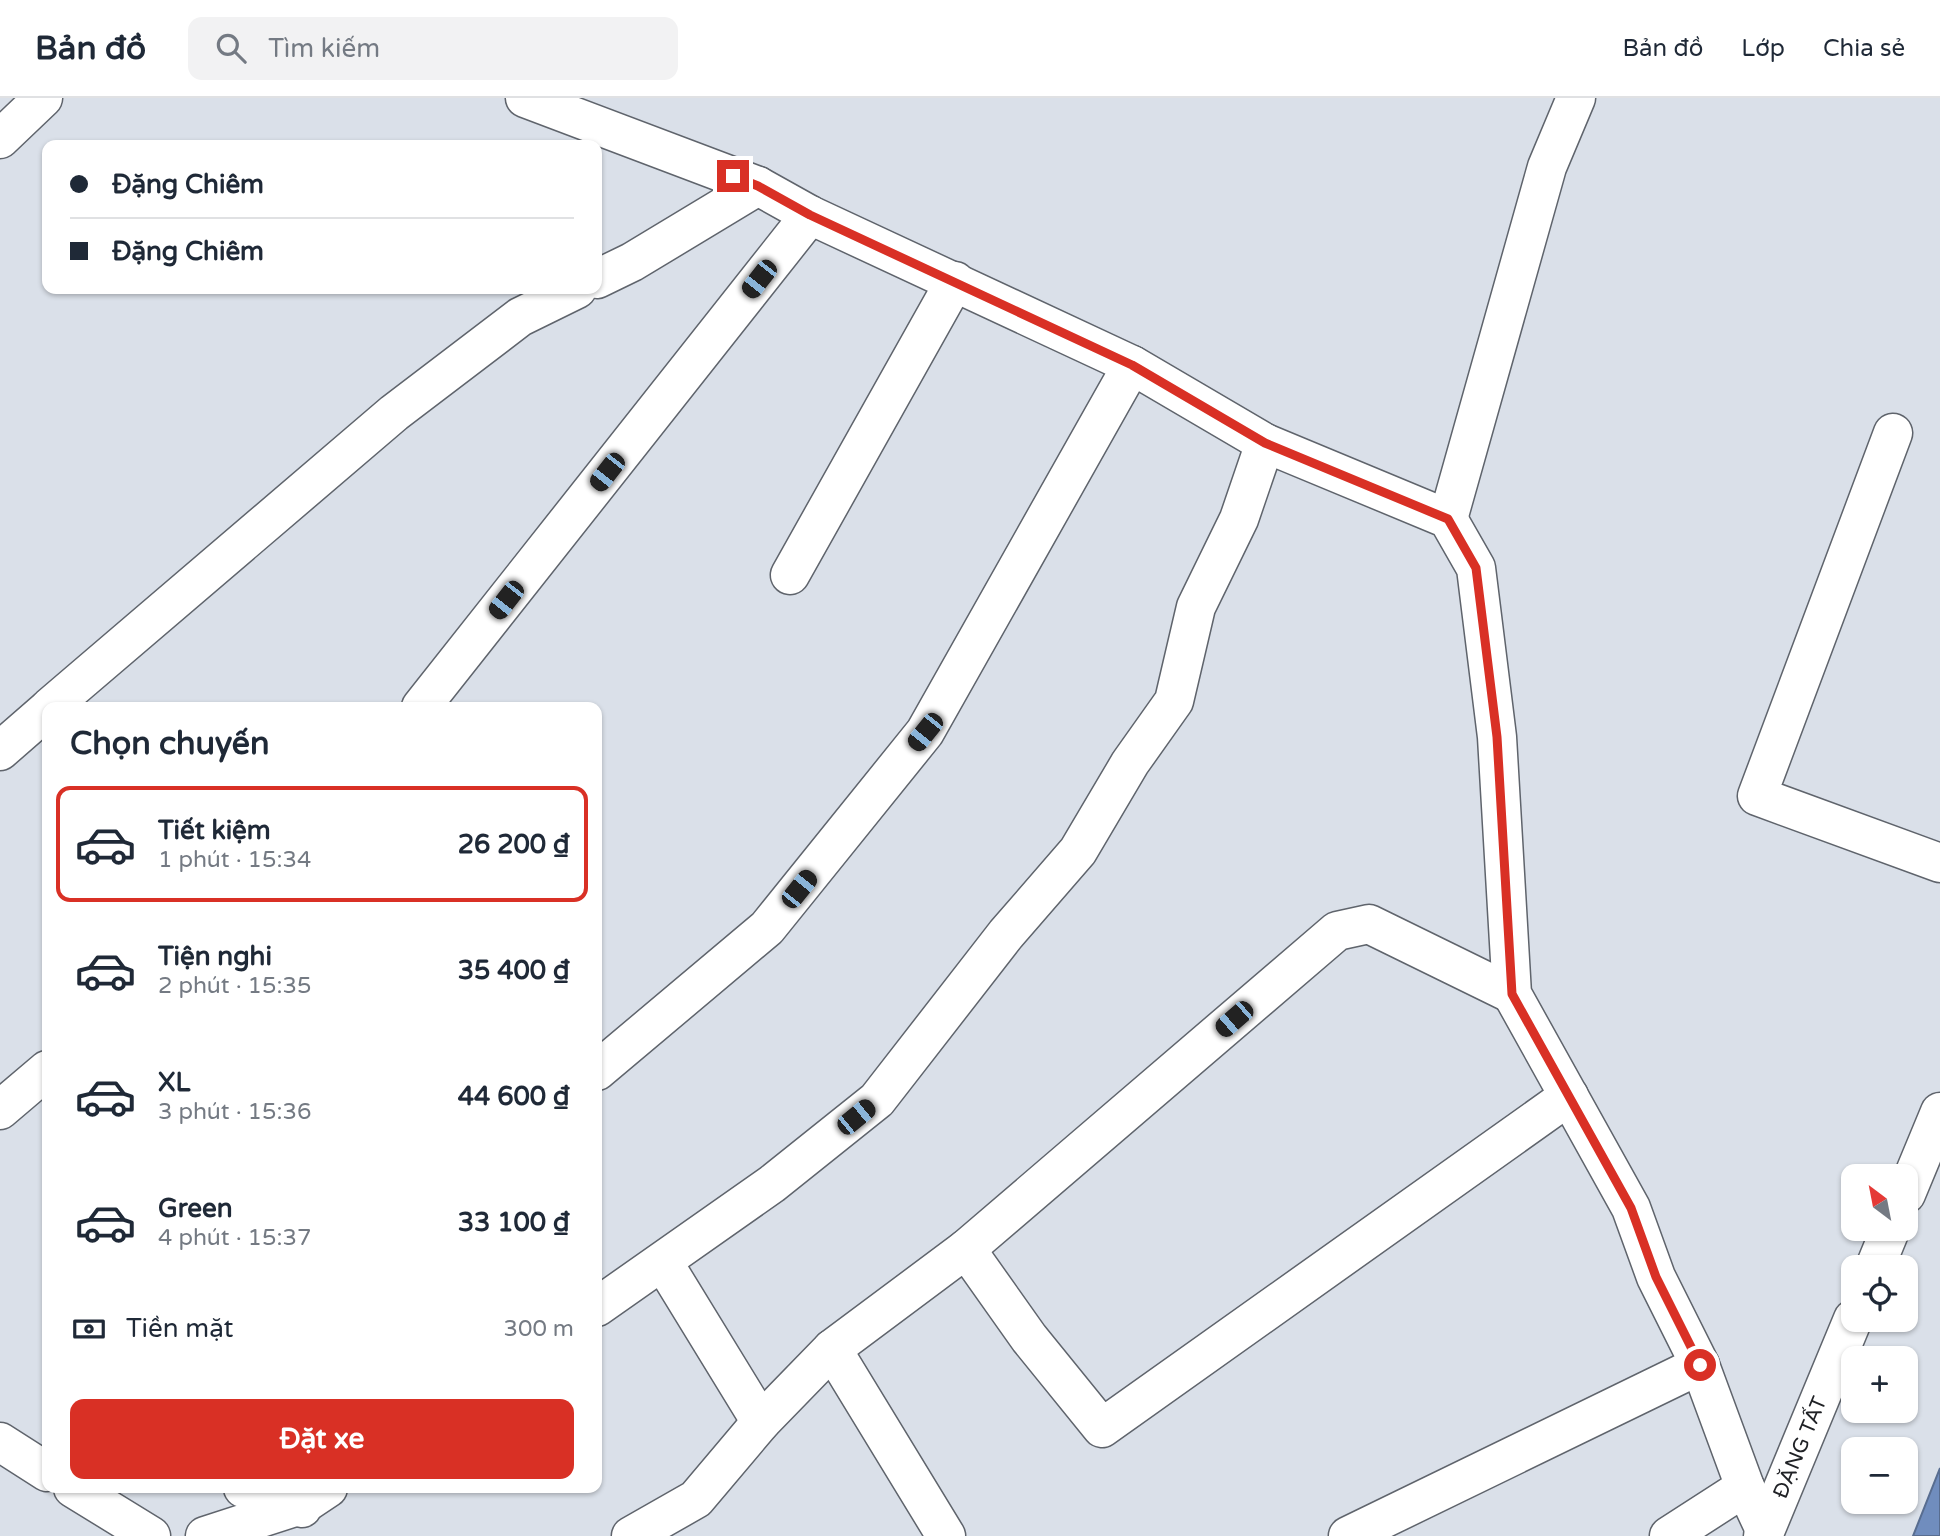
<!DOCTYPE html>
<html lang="vi">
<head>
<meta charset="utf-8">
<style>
  body { margin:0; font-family:"Varela Round",sans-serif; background:#f2f2f3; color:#1f2937; height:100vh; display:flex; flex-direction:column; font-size:26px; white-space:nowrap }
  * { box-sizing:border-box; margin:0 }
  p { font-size:23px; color:#747a83 }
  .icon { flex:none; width:38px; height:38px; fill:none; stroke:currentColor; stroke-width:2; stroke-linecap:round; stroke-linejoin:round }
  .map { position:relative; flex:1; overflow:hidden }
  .side { position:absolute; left:42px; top:604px; width:560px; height:791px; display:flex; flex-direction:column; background:#fff; border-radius:14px; box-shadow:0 2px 5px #0004 }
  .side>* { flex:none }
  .top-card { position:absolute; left:42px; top:42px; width:560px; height:154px; border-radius:14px; box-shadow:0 2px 5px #0004; display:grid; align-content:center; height:154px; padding:0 28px; background:#fff }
  .needle { width:46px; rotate:328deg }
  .fabs { position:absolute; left:1841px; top:1066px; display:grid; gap:14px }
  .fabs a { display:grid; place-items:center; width:77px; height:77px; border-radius:14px; background:#fff; box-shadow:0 2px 5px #0004; font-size:35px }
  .end { position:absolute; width:32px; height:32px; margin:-16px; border:9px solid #d93025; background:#fff; box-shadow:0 0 0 4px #fff }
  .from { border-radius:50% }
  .car { position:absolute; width:21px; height:42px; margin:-21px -10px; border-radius:9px; box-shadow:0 0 5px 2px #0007; background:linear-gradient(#222 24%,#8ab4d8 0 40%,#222 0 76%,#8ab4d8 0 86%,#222 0) }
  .top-card b { display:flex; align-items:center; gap:24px; height:66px; font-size:26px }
  .top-card b+b { border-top:2px solid #e0e1e3 }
  .top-card i { width:18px; height:18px; background:#1f2937 }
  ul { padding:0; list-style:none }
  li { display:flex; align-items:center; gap:21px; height:116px; margin:0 14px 10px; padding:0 14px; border:4px solid transparent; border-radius:14px }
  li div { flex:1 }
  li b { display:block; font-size:26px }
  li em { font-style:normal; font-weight:700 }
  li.current { border-color:#d93025 }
  li>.icon { width:63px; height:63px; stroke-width:1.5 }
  h2 { padding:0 28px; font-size:32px; line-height:84px }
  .pay { display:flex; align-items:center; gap:18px; height:77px; padding:0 28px; font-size:26px }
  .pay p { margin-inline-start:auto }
  .button { display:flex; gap:14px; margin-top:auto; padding:14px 28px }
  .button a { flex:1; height:80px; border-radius:14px; background:#d93025; color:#fff; font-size:28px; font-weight:700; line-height:80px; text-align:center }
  header { display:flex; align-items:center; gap:42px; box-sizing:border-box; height:98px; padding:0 35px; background:#fff; border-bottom:2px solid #e0e1e3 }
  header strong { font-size:33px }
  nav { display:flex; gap:38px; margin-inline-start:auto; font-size:24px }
  .search { width:490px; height:63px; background:#f2f2f3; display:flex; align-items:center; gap:18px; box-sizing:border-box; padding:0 24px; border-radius:14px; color:#747a83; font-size:26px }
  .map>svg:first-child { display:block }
  .water { fill:#708dbe; stroke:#586d90; stroke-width:2 }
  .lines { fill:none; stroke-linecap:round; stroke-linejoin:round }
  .minor-casing { stroke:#5f646c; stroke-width:41 }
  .minor { stroke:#fff; stroke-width:38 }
  .route { stroke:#d93025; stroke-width:9 }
  .labels { text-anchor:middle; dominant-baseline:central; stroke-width:6; stroke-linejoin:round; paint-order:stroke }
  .street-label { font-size:21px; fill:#202226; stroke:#dae0e9 }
</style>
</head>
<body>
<header>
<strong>Bản đồ</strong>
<div class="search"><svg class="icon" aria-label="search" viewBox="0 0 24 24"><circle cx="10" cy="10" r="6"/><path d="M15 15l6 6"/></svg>Tìm kiếm</div>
<nav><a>Bản đồ</a><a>Lớp</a><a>Chia sẻ</a></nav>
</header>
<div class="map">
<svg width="1940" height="1438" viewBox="0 0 1940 1438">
  <rect width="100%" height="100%" fill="#dae0e9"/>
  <path class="water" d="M 1940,1370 L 1940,1438 L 1913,1438 Z"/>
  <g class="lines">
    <defs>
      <g id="minor">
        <path d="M 525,0 L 758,88 L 810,117 L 1132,267 L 1265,345 L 1448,421 L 1476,470 L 1497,639 L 1512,896 L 1631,1110 L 1656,1179 L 1700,1267 L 1745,1389 L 1765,1432"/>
        <path d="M 0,41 L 43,0"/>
        <path d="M 597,181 L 632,164 L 758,88"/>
        <path d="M 1893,335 L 1757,698 L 1940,765"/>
        <path d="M 1448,421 L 1547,69 L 1576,0"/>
        <path d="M 790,477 L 955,183"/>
        <path d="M 50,609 L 394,315 L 520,219 L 577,191"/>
        <path d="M 421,609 L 810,117"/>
        <path d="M 0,653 L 47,612"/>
        <path d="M 597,973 L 767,830 L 925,634 L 1132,267"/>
        <path d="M 0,1012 L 47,972"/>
        <path d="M 1906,1096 L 1940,1014"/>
        <path d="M 966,1151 L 1337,833 L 1369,826 L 1512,896"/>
        <path d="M 663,1164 L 761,1324"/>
        <path d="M 1875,1169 L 1891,1130"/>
        <path d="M 597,1209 L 772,1086 L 877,1002 L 1006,836 L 1078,753 L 1130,665 L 1174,603 L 1196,509 L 1239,421 L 1265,345"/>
        <path d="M 832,1251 L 946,1438"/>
        <path d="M 0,1344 L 47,1374"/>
        <path d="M 73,1390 L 151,1438"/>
        <path d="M 243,1390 L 304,1406 L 302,1410"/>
        <path d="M 205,1438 L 304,1406 L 328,1390"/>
        <path d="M 631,1438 L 696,1401 L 761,1324 L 832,1251 L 966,1151 L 1029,1240 L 1102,1330 L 1569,998"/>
        <path d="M 1348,1438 L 1700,1267"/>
        <path d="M 1669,1438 L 1745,1389"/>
        <path id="s1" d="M 1763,1438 L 1853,1221"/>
      </g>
    </defs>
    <use href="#minor" class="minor-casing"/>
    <use href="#minor" class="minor"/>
  </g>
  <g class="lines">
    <path class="route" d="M 733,78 L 758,88 L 810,117 L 1132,267 L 1265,345 L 1448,421 L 1476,470 L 1497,639 L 1512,896 L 1631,1110 L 1656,1179 L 1700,1267"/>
  </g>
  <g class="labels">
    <g class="street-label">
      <text stroke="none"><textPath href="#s1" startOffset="96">ĐẶNG TẤT</textPath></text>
    </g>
  </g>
</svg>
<div class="fabs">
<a><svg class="needle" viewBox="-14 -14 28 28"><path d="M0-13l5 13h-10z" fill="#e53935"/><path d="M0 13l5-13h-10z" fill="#747a83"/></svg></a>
<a><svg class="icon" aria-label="locate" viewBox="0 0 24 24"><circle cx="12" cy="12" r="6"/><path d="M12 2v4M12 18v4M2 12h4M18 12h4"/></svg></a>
<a>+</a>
<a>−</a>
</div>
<i class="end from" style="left:1700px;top:1267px"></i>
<i class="end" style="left:733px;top:78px"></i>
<i class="car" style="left:759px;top:181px;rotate:218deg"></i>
<i class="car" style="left:607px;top:374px;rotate:218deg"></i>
<i class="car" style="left:506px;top:502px;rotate:218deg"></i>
<i class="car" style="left:925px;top:634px;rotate:219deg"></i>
<i class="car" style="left:799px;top:791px;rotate:39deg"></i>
<i class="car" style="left:1234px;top:921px;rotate:229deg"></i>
<i class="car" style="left:856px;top:1019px;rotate:51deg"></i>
<div class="top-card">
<b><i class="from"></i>Đặng Chiêm</b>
<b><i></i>Đặng Chiêm</b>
</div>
<section class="side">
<h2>Chọn chuyến</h2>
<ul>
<li class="current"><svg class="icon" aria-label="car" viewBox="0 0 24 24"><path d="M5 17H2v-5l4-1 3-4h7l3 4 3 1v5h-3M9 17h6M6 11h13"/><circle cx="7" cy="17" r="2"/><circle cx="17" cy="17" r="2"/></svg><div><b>Tiết kiệm</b><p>1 phút · 15:34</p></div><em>26 200 ₫</em></li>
<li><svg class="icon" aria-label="car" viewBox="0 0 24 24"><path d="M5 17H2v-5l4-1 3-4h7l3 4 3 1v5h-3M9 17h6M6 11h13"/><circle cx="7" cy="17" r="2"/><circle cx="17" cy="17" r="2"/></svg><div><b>Tiện nghi</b><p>2 phút · 15:35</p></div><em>35 400 ₫</em></li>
<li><svg class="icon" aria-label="car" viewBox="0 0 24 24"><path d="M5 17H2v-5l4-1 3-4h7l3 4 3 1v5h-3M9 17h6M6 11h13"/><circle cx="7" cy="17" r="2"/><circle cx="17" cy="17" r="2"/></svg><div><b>XL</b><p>3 phút · 15:36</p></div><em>44 600 ₫</em></li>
<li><svg class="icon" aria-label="car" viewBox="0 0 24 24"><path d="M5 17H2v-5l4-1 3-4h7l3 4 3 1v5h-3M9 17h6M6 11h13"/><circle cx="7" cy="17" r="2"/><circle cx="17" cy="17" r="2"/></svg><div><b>Green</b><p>4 phút · 15:37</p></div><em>33 100 ₫</em></li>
</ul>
<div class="pay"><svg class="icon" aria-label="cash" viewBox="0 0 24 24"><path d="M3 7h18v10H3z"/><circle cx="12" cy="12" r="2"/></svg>Tiền mặt<p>300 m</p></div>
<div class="button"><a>Đặt xe</a></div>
</section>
</div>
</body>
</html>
